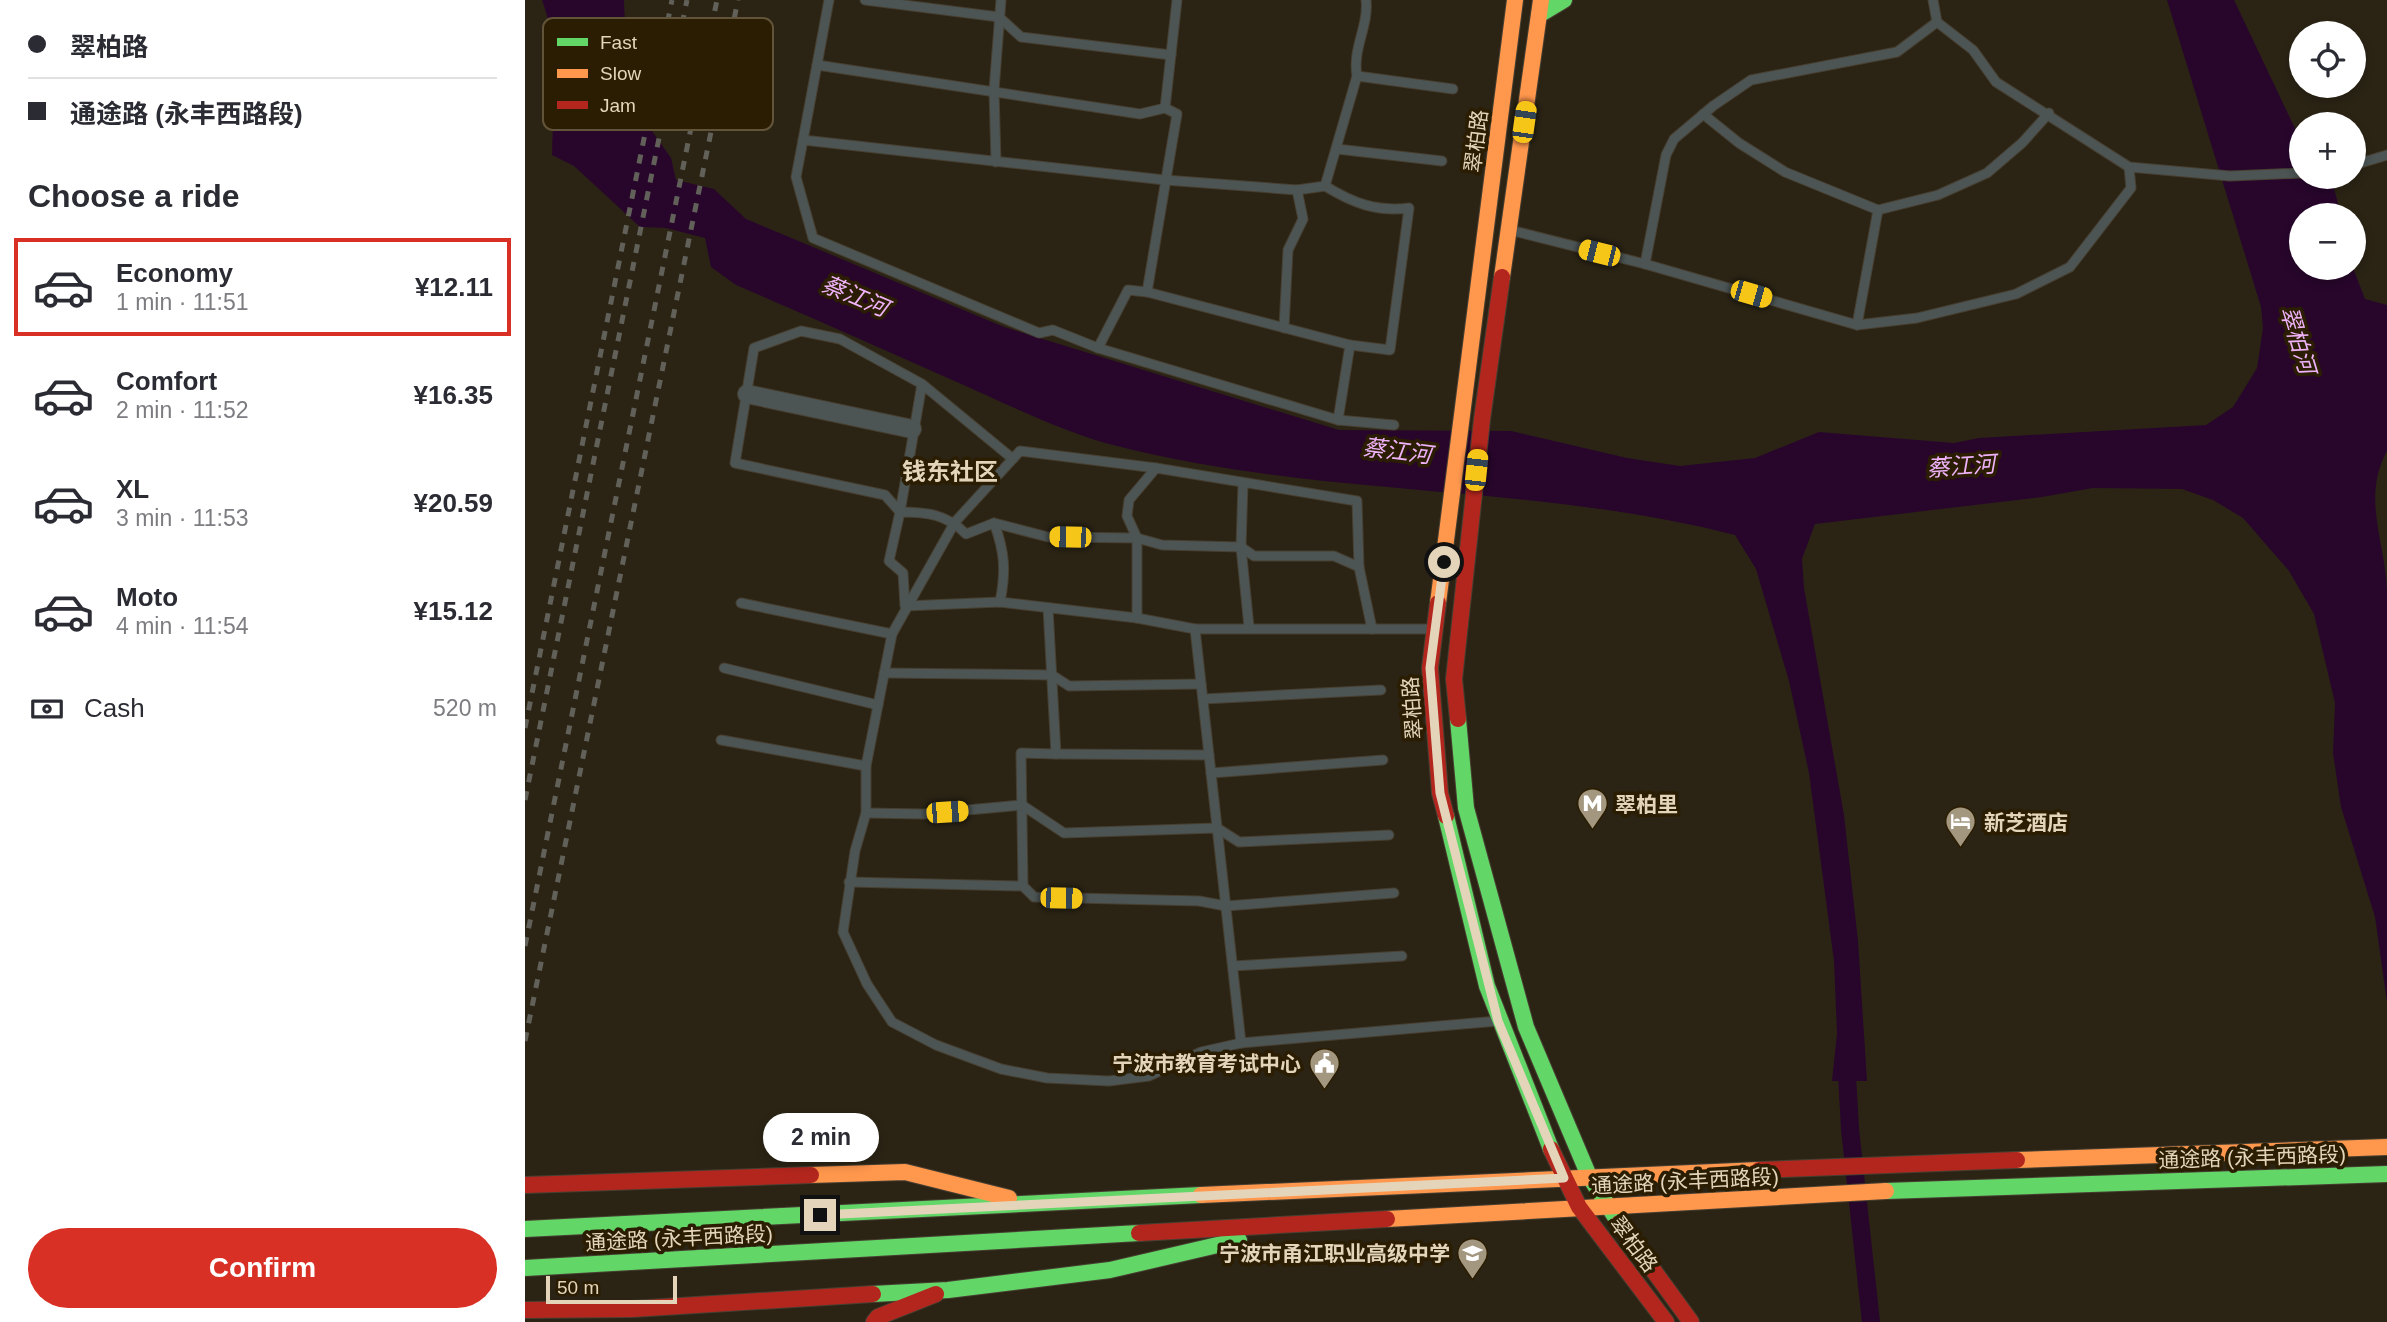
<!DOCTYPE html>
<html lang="en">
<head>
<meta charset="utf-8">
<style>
  body { margin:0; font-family:Arial,"Noto Sans SC",sans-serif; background:#f2f2f3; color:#2b2b33; height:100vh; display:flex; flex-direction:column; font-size:26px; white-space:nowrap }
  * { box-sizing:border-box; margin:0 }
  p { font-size:23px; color:#7c7c81 }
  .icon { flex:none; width:38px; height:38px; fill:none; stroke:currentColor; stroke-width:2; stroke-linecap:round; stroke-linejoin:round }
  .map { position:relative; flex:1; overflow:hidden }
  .details { display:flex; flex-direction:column; background:#fff; width:525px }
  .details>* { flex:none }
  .top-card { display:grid; align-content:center; height:154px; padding:0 28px; background:#fff }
  .tools { position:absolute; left:1764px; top:21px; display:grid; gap:14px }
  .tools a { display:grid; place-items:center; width:77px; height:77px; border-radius:50%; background:#fff; box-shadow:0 4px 10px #0003; font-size:35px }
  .scale { position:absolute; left:21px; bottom:18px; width:131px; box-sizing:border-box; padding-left:7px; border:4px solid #e4d5ba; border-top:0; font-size:19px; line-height:24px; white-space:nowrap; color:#e4d5ba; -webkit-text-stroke:5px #2b1d02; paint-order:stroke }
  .end { position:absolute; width:32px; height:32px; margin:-16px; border:9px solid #e4d5ba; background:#111; box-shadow:0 0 0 4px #111 }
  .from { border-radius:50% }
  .bubble { position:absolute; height:49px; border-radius:24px; background:#fff; box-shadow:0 4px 10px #0003; font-size:23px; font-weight:800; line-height:49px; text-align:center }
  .car { position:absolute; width:21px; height:42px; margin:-21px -10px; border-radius:9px; box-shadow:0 0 5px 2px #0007; background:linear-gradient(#f5c518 24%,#345 0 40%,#f5c518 0 76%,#345 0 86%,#f5c518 0) }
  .top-card b { display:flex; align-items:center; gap:24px; height:66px; font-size:26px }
  .top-card b+b { border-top:2px solid #e1e1e2 }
  .top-card i { width:18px; height:18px; background:#2b2b33 }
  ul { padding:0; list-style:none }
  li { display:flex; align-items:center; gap:21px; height:98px; margin:0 14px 10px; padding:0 14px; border:4px solid transparent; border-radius:0px }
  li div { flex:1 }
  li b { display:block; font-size:26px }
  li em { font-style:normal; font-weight:800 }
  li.active { border-color:#d93025 }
  li>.icon { width:63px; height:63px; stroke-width:1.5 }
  h2 { padding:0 28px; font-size:32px; line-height:84px }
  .pay { display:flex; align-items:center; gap:18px; height:77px; padding:0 28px; font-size:26px }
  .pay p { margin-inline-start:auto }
  .action { display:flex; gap:14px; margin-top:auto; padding:14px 28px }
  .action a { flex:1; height:80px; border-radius:42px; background:#d93025; color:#fff; font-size:28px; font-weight:800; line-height:80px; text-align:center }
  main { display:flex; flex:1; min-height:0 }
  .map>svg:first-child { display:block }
  .water { fill:#28062c }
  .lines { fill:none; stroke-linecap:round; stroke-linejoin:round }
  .canal { stroke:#28062c; stroke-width:18 }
  .lane-casing { stroke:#473f31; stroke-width:11 }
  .street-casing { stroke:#473f31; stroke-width:20 }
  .fast-casing { stroke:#473f31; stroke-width:18 }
  .slow-casing { stroke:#473f31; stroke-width:18 }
  .jam-casing { stroke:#473f31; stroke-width:18 }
  .lane { stroke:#4c5554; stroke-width:9 }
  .street { stroke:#4c5554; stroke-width:18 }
  .fast { stroke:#63d668; stroke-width:16 }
  .slow { stroke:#ff974d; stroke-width:16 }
  .jam { stroke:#b3261e; stroke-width:16 }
  .rail { stroke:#616059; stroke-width:5; stroke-dasharray:9 9; stroke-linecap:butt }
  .route { stroke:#e4d5ba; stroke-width:9 }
  .labels { text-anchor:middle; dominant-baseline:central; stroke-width:7; stroke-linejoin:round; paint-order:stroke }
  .street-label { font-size:21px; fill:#e4d5ba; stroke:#2b1d02 }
  .poi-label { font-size:21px; font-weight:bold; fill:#e4d5ba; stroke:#2b1d02; text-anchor:start }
  .water-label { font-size:23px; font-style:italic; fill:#efb2f9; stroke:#2b1d02 }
  .quarter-label { font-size:24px; font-weight:bold; fill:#e4d5ba; stroke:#2b1d02 }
  .key { fill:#2b1d02; stroke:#625439; stroke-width:2 }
  .key-label { font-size:19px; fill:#e4d5ba }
</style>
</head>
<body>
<main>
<section class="details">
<div class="top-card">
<b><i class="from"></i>翠柏路</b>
<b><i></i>通途路 (永丰西路段)</b>
</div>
<h2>Choose a ride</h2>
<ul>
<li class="active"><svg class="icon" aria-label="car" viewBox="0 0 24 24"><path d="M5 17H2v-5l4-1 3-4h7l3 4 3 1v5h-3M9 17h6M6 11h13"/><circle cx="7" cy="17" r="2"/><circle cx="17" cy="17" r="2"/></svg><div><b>Economy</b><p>1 min · 11:51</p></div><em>¥12.11</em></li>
<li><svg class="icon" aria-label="car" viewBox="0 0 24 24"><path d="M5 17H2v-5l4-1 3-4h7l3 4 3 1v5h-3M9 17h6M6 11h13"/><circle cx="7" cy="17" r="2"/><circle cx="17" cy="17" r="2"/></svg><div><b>Comfort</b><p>2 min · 11:52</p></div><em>¥16.35</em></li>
<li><svg class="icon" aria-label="car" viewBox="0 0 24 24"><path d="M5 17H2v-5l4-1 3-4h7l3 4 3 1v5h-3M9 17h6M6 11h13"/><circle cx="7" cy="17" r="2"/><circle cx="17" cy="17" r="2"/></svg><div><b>XL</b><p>3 min · 11:53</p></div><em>¥20.59</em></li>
<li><svg class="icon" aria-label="car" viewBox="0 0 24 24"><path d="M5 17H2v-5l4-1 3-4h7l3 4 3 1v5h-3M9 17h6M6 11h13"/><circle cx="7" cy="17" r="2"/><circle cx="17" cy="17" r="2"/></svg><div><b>Moto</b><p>4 min · 11:54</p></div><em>¥15.12</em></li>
</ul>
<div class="pay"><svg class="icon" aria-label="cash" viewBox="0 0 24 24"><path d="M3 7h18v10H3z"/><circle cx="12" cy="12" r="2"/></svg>Cash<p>520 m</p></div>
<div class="action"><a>Confirm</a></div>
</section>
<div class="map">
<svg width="1862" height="1322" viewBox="0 0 1862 1322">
  <rect width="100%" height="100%" fill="#2b2415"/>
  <path class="water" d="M 17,0 L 99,0 L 100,25 L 128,61 L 120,121 L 146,158 L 151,180 L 189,189 L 221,219 L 479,327 L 814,430 L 986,431 L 1102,458 L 1155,466 L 1230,458 L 1294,432 L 1429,443 L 1454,438 L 1681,425 L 1708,407 L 1732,368 L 1738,328 L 1736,307 L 1642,0 L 1709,0 L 1776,141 L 1776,177 L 1806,177 L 1816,215 L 1776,215 L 1776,268 L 1828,268 L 1840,299 L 1862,305 L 1862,451 C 1836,498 1861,543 1862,592 C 1862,728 1862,865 1862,1002 L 1850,917 L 1816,807 L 1808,753 L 1810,703 L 1789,614 L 1764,571 L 1718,518 L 1688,500 L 1657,489 L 1568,488 L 1517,497 L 1290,524 L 1277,559 L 1279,588 L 1319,815 L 1333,941 L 1342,1081 L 1307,1081 L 1312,1033 L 1309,961 L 1284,773 L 1264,681 L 1231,569 L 1210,535 C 1008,483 795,498 592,446 C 543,434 481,404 434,383 C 360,350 286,317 211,285 L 186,267 L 180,238 L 141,228 L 115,227 L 49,166 L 27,155 C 28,98 37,55 17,0 Z"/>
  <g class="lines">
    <path class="canal" d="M 1321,1057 L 1325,1129 L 1346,1322"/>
    <defs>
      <g id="lane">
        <path d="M 304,0 L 278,140 L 640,180 L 772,190 L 800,186 L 832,76 C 827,49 844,26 841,0"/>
        <path d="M 340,0 L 474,17 L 496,37 L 646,55"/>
        <path d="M 1408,0 L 1412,22 L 1448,50 L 1471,82 L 1604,167 L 1705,176 L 1776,173"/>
        <path d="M 292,65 L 615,114 L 640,108"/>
        <path d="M 832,76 L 928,89"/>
        <path d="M 1178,114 L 1214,143 L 1260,172 L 1353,210 L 1413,195 L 1462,173 L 1497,143 L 1524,113"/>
        <path d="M 278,140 L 271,177 L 288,238 L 514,333 L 528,330 L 573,348 L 813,420 L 869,425"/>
        <path d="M 812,149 L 917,161"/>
        <path d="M 471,162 L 469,90 L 476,0"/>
        <path d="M 1829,165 L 1862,155"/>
        <path d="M 800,186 C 828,203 851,212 884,208 L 865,350 L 825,345"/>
        <path d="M 985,230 L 1120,264 L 1332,325 L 1392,318 L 1491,294 L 1545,267 L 1606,188 L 1604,167"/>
        <path d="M 1120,264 L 1141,155 L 1149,139 L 1188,106 L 1226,80 L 1372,52 L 1412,22"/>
        <path d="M 622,292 L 825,345 L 813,420"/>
        <path d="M 1332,325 L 1353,210"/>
        <path d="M 759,328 L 763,250 L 778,219 L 772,190"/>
        <path d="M 573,348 L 603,290 L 622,292 L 652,114 L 640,108 L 652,0"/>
        <path d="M 397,384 L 375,512 L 360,495 L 210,463 L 229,348 L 276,331 L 315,339 L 397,384 L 488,459"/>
        <path d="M 718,483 L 716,547 L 724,627"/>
        <path d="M 469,523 C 480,552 481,572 475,602"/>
        <path d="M 834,567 L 809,556 L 729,556 L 716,547 L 637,545 L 612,538 L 523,537 L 469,523 L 441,534 C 422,514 401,512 375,512 L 364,561 L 378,573 L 380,606 L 475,602 L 612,618 L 670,629 L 847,629"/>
        <path d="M 216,603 L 367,634"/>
        <path d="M 523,608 L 531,754 L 496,753 L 498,886 L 509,897 L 674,901 L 701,906 L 869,893"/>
        <path d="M 612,618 L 612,538 L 602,516 L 604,500 L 631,468"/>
        <path d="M 670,629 L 716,1043"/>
        <path d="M 909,629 L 847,629 L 834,567 L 832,501 L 631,468 L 495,451 L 430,522 L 367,634 L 341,766 L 341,813 L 330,851 L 318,932 L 342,984 L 367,1022 L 411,1045 L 476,1069 L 522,1078 L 584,1081 L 624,1076 L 676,1052 L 716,1043 L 973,1021"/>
        <path d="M 199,668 L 353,705"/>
        <path d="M 359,673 L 527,675 L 544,686 L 676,684"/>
        <path d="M 678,699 L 856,690"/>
        <path d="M 196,740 L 341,766"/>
        <path d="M 531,754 L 684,755"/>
        <path d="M 686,773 L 858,760"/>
        <path d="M 341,813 L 399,814 L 497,805 L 539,833 L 692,828 L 714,842 L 864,835"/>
        <path d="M 324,882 L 498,886"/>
        <path d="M 708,966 L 877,956"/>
      </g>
      <path id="street" d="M 222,394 L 387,429"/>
      <g id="fast">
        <path d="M 1014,15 L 1039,0"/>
        <path d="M 933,719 L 941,808 L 1001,1027 L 1064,1176 L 1094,1223"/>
        <path d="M 921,816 L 962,986 L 1026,1149"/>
        <path d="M 1361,1191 L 1862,1174"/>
        <path d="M 0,1229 L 676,1195"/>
        <path d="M 0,1268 L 614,1233"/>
        <path d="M 348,1294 L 423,1290 L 585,1270 L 714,1240"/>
      </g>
      <g id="slow">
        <path d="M 977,277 L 1016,0"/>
        <path d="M 913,603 L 990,0"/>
        <path d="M 1492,1160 L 1862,1147"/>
        <path d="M 286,1175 L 380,1172 L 484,1198"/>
        <path d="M 676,1195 L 1234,1170"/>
        <path d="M 862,1219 L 1361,1191"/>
      </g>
      <g id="jam">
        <path d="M 913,603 L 905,668 L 915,793 L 921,816"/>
        <path d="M 933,719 L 929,679 L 957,419 L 977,277"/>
        <path d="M 1026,1149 L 1054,1207 L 1141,1322"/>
        <path d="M 1234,1170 L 1492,1160"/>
        <path d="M 0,1185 L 286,1175"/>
        <path d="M 1094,1223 L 1166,1322"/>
        <path d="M 614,1233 L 862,1219"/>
        <path d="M 0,1310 L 107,1309 L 348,1294"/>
        <path d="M 349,1322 L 353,1317 L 411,1294"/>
      </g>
    </defs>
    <use href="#lane" class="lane-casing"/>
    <use href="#street" class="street-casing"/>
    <use href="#fast" class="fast-casing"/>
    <use href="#slow" class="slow-casing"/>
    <use href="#jam" class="jam-casing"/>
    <use href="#lane" class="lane"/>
    <use href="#street" class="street"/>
    <use href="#fast" class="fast"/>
    <use href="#slow" class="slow"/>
    <use href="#jam" class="jam"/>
    <g class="rail">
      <path d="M 0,728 L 147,0"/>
      <path d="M 0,800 L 162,0"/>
      <path d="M 0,946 L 192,0"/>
      <path d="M 0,1041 L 213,0"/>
    </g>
  </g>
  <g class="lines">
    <path class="route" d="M 295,1215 L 1039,1178 L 973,1021 L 915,793 L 905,668 L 919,562"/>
  </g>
  <defs>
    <symbol id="metro-pin" viewBox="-11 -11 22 30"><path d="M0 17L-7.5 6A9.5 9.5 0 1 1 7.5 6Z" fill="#a39780" stroke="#2b1d02"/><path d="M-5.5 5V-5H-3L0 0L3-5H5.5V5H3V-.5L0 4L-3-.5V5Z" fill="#fff"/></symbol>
    <symbol id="hotel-pin" viewBox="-11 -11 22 30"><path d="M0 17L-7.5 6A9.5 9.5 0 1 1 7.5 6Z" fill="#a39780" stroke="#2b1d02"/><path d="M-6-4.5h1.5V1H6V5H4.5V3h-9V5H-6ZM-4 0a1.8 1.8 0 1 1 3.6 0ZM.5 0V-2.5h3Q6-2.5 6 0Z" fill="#fff"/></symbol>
    <symbol id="civic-pin" viewBox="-11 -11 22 30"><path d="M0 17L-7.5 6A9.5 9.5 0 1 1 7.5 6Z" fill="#a39780" stroke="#2b1d02"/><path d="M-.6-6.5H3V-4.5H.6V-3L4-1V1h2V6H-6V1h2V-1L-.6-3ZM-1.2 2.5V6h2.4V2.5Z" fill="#fff"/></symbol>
    <symbol id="school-pin" viewBox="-11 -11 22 30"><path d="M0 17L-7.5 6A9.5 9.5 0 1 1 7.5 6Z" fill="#a39780" stroke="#2b1d02"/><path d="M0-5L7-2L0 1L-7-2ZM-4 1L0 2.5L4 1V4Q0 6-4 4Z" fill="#fff"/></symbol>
  </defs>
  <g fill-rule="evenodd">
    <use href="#metro-pin" x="1050" y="786" width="35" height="47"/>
    <use href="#hotel-pin" x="1418" y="804" width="35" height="47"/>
    <use href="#civic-pin" x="782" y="1046" width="35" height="47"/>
    <use href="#school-pin" x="930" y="1236" width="35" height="47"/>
  </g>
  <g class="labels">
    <g class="street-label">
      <text transform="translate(951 141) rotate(-83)">翠柏路</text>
      <text transform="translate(887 708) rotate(-94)">翠柏路</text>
      <text transform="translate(1727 1157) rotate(-2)">通途路 (永丰西路段)</text>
      <text transform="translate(1160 1181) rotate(-3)">通途路 (永丰西路段)</text>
      <text transform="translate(154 1238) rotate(-3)">通途路 (永丰西路段)</text>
      <text transform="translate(1109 1244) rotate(53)">翠柏路</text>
    </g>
    <g class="poi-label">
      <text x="1090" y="804">翠柏里</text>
      <text x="1459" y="822">新芝酒店</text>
      <text x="776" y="1063" text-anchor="end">宁波市教育考试中心</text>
      <text x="925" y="1253" text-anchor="end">宁波市甬江职业高级中学</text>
    </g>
    <g class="water-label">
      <text transform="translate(330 296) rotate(23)">蔡江河</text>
      <text transform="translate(1773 340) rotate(73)">翠柏河</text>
      <text transform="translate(872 451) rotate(7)">蔡江河</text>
      <text transform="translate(1436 466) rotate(-4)">蔡江河</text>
    </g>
    <g class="quarter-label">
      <text x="425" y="471">钱东社区</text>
    </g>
  </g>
  <rect x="18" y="18" width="230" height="112" rx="10" class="key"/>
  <rect x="32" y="38" width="31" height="8" fill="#63d668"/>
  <rect x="32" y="69" width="31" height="9" fill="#ff974d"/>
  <rect x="32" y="101" width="31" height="8" fill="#b3261e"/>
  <g class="key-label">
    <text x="75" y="49">Fast</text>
    <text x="75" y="80">Slow</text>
    <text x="75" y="112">Jam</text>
  </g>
</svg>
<div class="tools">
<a><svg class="icon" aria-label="locate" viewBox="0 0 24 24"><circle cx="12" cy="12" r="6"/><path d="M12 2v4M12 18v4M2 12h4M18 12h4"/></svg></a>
<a>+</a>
<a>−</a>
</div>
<div class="scale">50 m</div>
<i class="end from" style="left:919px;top:562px"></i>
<i class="end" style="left:295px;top:1215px"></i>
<div class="bubble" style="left:238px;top:1113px;width:116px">2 min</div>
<i class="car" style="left:999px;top:122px;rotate:8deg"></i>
<i class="car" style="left:1074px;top:253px;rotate:284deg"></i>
<i class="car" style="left:1226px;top:294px;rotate:106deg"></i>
<i class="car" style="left:951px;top:470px;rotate:6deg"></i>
<i class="car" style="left:545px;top:537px;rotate:271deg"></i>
<i class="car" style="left:422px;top:812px;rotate:86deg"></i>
<i class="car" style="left:536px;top:898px;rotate:91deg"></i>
</div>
</main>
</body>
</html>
